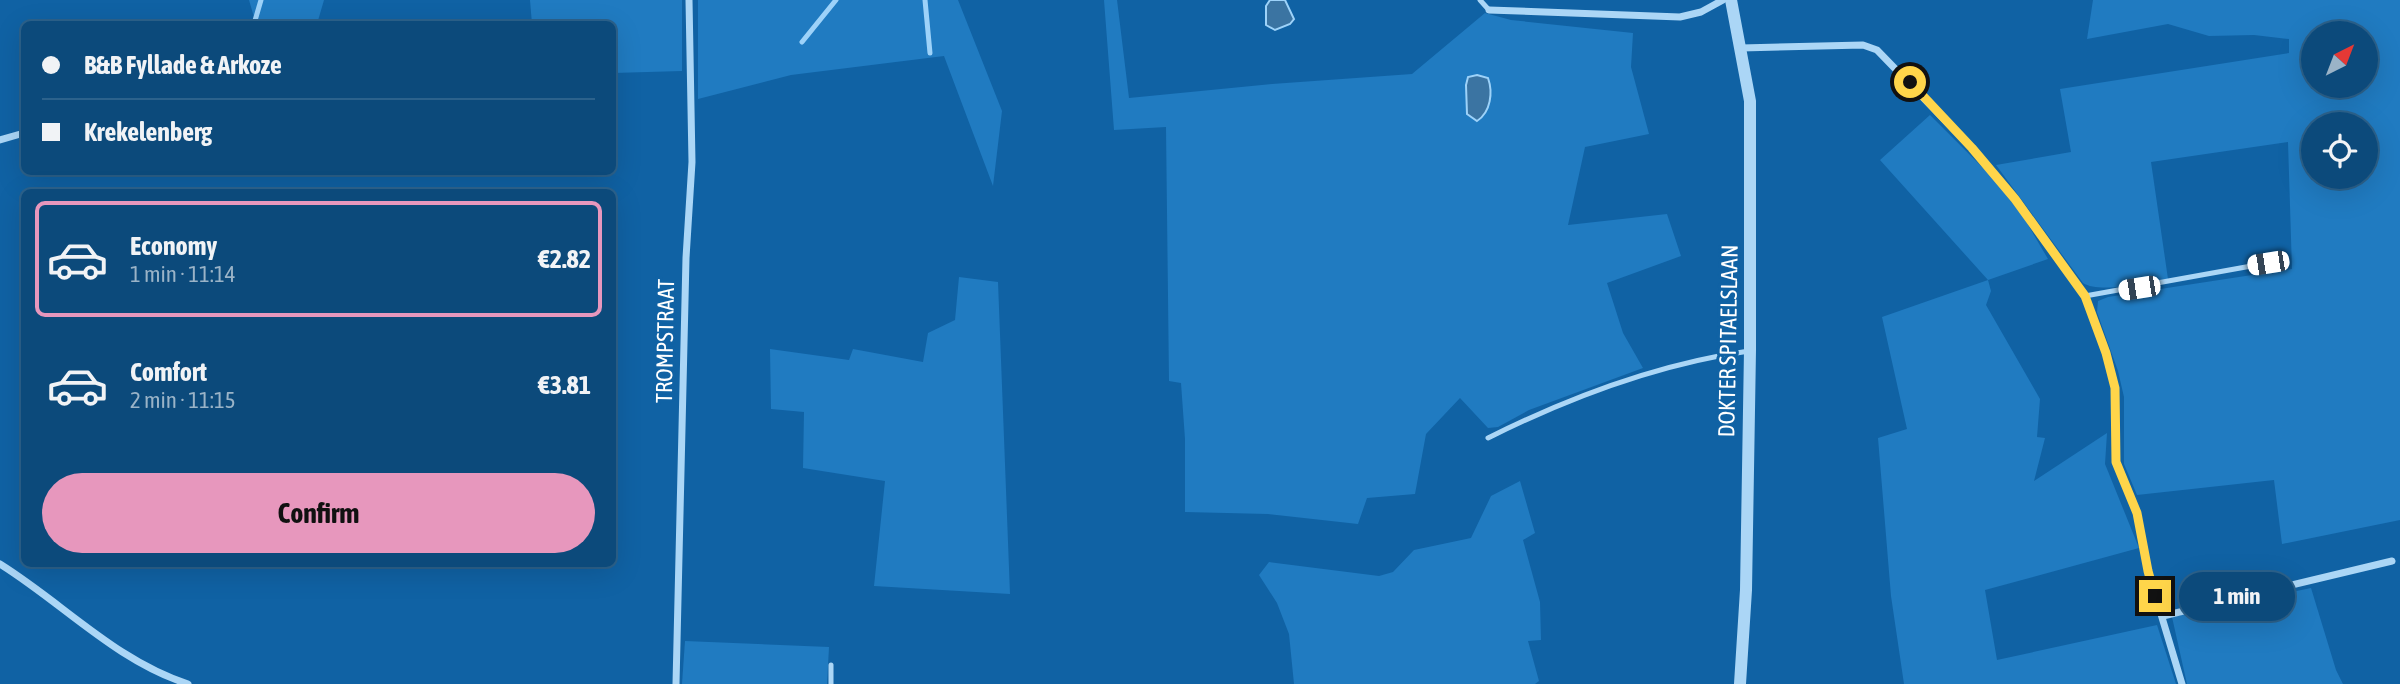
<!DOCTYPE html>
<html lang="en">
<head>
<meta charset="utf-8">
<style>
  body { margin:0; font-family:"Asap Condensed",sans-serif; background:#1a5482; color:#f1f3f6; height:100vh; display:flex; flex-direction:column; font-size:26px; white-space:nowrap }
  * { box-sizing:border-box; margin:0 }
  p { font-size:23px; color:#9ab3c7 }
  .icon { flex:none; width:38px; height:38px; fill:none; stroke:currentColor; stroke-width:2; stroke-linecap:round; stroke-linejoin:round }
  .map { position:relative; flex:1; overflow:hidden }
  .sheet { position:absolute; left:21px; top:189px; width:595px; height:378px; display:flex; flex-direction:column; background:#0c4a7b; border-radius:10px; box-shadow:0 7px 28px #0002,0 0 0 2px #2c628c }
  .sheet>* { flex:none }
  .hud { position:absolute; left:21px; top:21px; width:595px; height:154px; border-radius:10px; box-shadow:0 7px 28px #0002,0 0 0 2px #2c628c; display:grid; align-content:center; height:154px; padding:0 21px; background:#0c4a7b }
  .needle { width:46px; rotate:42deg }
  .controls { position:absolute; left:2301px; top:21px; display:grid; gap:14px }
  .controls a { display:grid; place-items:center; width:77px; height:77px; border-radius:50%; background:#0c4a7b; box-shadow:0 7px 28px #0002,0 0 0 2px #2c628c; font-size:35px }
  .end { position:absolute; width:32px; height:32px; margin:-16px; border:9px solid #ffd54a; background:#111; box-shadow:0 0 0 4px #111 }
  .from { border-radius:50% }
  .bubble { position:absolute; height:49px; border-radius:24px; background:#0c4a7b; box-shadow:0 7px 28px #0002,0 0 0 2px #2c628c; font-size:23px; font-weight:700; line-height:49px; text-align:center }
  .car { position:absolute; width:21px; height:42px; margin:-21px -10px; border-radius:9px; box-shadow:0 0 5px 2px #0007; background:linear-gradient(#fff 24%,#345 0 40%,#fff 0 76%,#345 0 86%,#fff 0) }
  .hud b { display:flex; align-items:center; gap:24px; height:66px; font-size:26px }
  .hud b+b { border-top:2px solid #2c628c }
  .hud i { width:18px; height:18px; background:#f1f3f6 }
  ul { padding:12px 0 0; list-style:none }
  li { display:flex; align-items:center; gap:21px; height:116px; margin:0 14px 10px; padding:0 7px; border:4px solid transparent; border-radius:10px }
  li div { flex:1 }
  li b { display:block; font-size:26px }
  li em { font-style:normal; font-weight:700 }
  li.current { border-color:#e797bd }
  li>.icon { width:63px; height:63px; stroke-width:1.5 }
  .cta { display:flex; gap:14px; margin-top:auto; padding:14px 21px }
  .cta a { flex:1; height:80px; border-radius:42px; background:#e797bd; color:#111; font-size:28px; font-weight:700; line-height:80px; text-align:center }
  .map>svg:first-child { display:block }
  .green { fill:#207bc1; fill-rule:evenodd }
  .water { fill:#3b74a2; stroke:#9dd2f9; stroke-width:2 }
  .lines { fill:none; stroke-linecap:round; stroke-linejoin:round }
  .stream { stroke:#9dd2f9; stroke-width:5 }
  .service { stroke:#abd6f6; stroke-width:5 }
  .minor { stroke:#abd6f6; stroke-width:7 }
  .tertiary { stroke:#abd6f6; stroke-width:12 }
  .route { stroke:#ffd54a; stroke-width:9 }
  .labels { text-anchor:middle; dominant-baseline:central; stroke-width:6; stroke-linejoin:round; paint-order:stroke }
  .street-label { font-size:23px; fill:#fff; stroke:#1062a4 }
</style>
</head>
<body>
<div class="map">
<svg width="2400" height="684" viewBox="0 0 2400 684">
  <rect width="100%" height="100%" fill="#1062a4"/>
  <g class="green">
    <path d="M 249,0 L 324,0 L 317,24 L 256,24 Z"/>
    <path d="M 530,0 L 682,0 L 682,71 L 613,73 L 612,24 L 532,24 Z"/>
    <path d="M 698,0 L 958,0 L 1002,111 L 993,186 L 944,56 L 791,75 L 698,99 Z"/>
    <path d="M 1104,0 L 1117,0 L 1129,98 L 1272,84 L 1412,74 L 1485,13 L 1511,20 L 1633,33 L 1631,67 L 1649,134 L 1585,147 L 1568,225 L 1667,214 L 1681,256 L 1607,283 L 1623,333 L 1643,368 L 1529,410 L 1498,427 L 1488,428 L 1460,398 L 1426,434 L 1415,494 L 1367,498 L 1358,524 L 1268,514 L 1185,512 L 1185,439 L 1181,383 L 1169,381 L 1166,127 L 1114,130 Z"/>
    <path d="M 2093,0 L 2400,0 L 2400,520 L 2282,544 L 2274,480 L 2137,495 L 2124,464 L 2124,397 L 2118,371 L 2097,312 L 2098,301 L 2108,297 L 2292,269 L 2288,142 L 2151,162 L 2168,279 C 2147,282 2100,294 2083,283 L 1996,165 L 2071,152 L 2060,89 L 2289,53 L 2289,39 L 2254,35 L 2209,36 L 2168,24 L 2087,39 ZM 2314,33 L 2366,33 L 2366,86 L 2314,86 ZM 2314,124 L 2366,124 L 2366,177 L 2314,177 Z"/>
    <path d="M 1930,115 L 1991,176 L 2024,218 L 2048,259 L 1988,280 L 1991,291 L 1986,305 L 2040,399 L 2037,437 L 2045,438 L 2034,481 L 2107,433 L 2105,464 L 2139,548 L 1985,590 L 1997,660 L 2157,625 L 2176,684 L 1904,684 L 1891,596 L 1878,438 L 1907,429 L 1882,317 L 1988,280 L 1880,160 Z"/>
    <path d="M 959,277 L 998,282 L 1010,594 L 874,586 L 885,481 L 803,468 L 804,412 L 771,409 L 770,349 L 849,360 L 853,349 L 923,362 L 928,333 L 955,320 Z"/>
    <path d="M 1520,481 L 1535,533 L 1523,540 L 1540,602 L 1541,640 L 1528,641 L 1539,681 L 1535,684 L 1294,684 L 1289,634 L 1277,603 L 1259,575 L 1269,562 L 1379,576 L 1393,572 L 1414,550 L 1471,538 L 1491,496 Z"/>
    <path d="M 2311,588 L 2336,670 L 2343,684 L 2187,684 L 2172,617 Z"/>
    <path d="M 685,641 L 829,647 L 827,684 L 682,684 Z"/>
  </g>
  <g class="water">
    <path d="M 1270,0 L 1285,0 L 1294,19 L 1290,24 L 1275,30 L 1266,25 L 1266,6 Z"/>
    <path d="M 1477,75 L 1488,78 C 1493,92 1491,112 1477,121 L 1467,114 L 1466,85 L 1468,77 Z"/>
  </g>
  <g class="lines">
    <g class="stream">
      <path d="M 925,0 L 930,53"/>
      <path d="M 254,24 L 261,0"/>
      <path d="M 802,42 L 836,0"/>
    </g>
    <g class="service">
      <path d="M 1480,0 L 1489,10"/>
      <path d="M 2085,296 L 2268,263"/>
      <path d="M 1488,438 C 1570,397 1657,364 1749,351"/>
      <path d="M 831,684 L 831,665"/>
    </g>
    <g class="minor">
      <path d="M 1489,10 L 1680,17 L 1701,12 L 1723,0"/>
      <path d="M 1741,48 L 1863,45 L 1877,50 L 1972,148 L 2015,199 L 2085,296 L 2106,353 L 2115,388 L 2116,462 L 2137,513 L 2148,571 L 2182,684"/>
      <path d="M 0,140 L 24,133"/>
      <path d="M 0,564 C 64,604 115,660 188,684"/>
      <path d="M 2163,616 L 2392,561"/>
      <path d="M 676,684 L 686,258 L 692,162 L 689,0"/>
    </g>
    <path class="tertiary" d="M 1731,0 L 1750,101 L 1750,350 L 1746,590 L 1740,684"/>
  </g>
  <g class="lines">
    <path class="route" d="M 1910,82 L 1972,148 L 2015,199 L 2085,296 L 2106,353 L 2115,388 L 2116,462 L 2137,513 L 2148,571 L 2155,596"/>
  </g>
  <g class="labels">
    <g class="street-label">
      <text transform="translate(665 341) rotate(-89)">TROMPSTRAAT</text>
      <text transform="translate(1728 341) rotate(-89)">DOKTER SPITAELSLAAN</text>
    </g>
  </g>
</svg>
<div class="controls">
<a><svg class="needle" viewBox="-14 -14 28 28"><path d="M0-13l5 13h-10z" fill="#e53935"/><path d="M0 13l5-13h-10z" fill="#9ab3c7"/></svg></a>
<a><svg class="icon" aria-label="locate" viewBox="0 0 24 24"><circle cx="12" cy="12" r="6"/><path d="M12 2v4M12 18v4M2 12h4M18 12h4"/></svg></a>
</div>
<i class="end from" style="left:1910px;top:82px"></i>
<i class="end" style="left:2155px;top:596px"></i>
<div class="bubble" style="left:2179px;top:572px;width:116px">1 min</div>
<i class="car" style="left:2268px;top:263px;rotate:261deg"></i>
<i class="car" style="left:2139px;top:288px;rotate:261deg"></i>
<div class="hud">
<b><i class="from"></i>B&amp;B Fyllade &amp; Arkoze</b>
<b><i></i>Krekelenberg</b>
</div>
<section class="sheet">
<ul>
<li class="current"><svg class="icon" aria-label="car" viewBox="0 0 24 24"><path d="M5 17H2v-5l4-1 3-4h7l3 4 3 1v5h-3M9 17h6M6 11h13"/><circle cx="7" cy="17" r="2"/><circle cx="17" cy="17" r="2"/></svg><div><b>Economy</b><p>1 min · 11:14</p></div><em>€2.82</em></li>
<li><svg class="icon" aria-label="car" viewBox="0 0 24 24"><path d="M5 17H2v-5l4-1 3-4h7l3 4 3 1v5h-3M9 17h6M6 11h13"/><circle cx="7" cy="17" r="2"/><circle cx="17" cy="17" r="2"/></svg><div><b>Comfort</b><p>2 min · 11:15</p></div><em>€3.81</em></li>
</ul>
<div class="cta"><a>Confirm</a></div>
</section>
</div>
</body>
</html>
